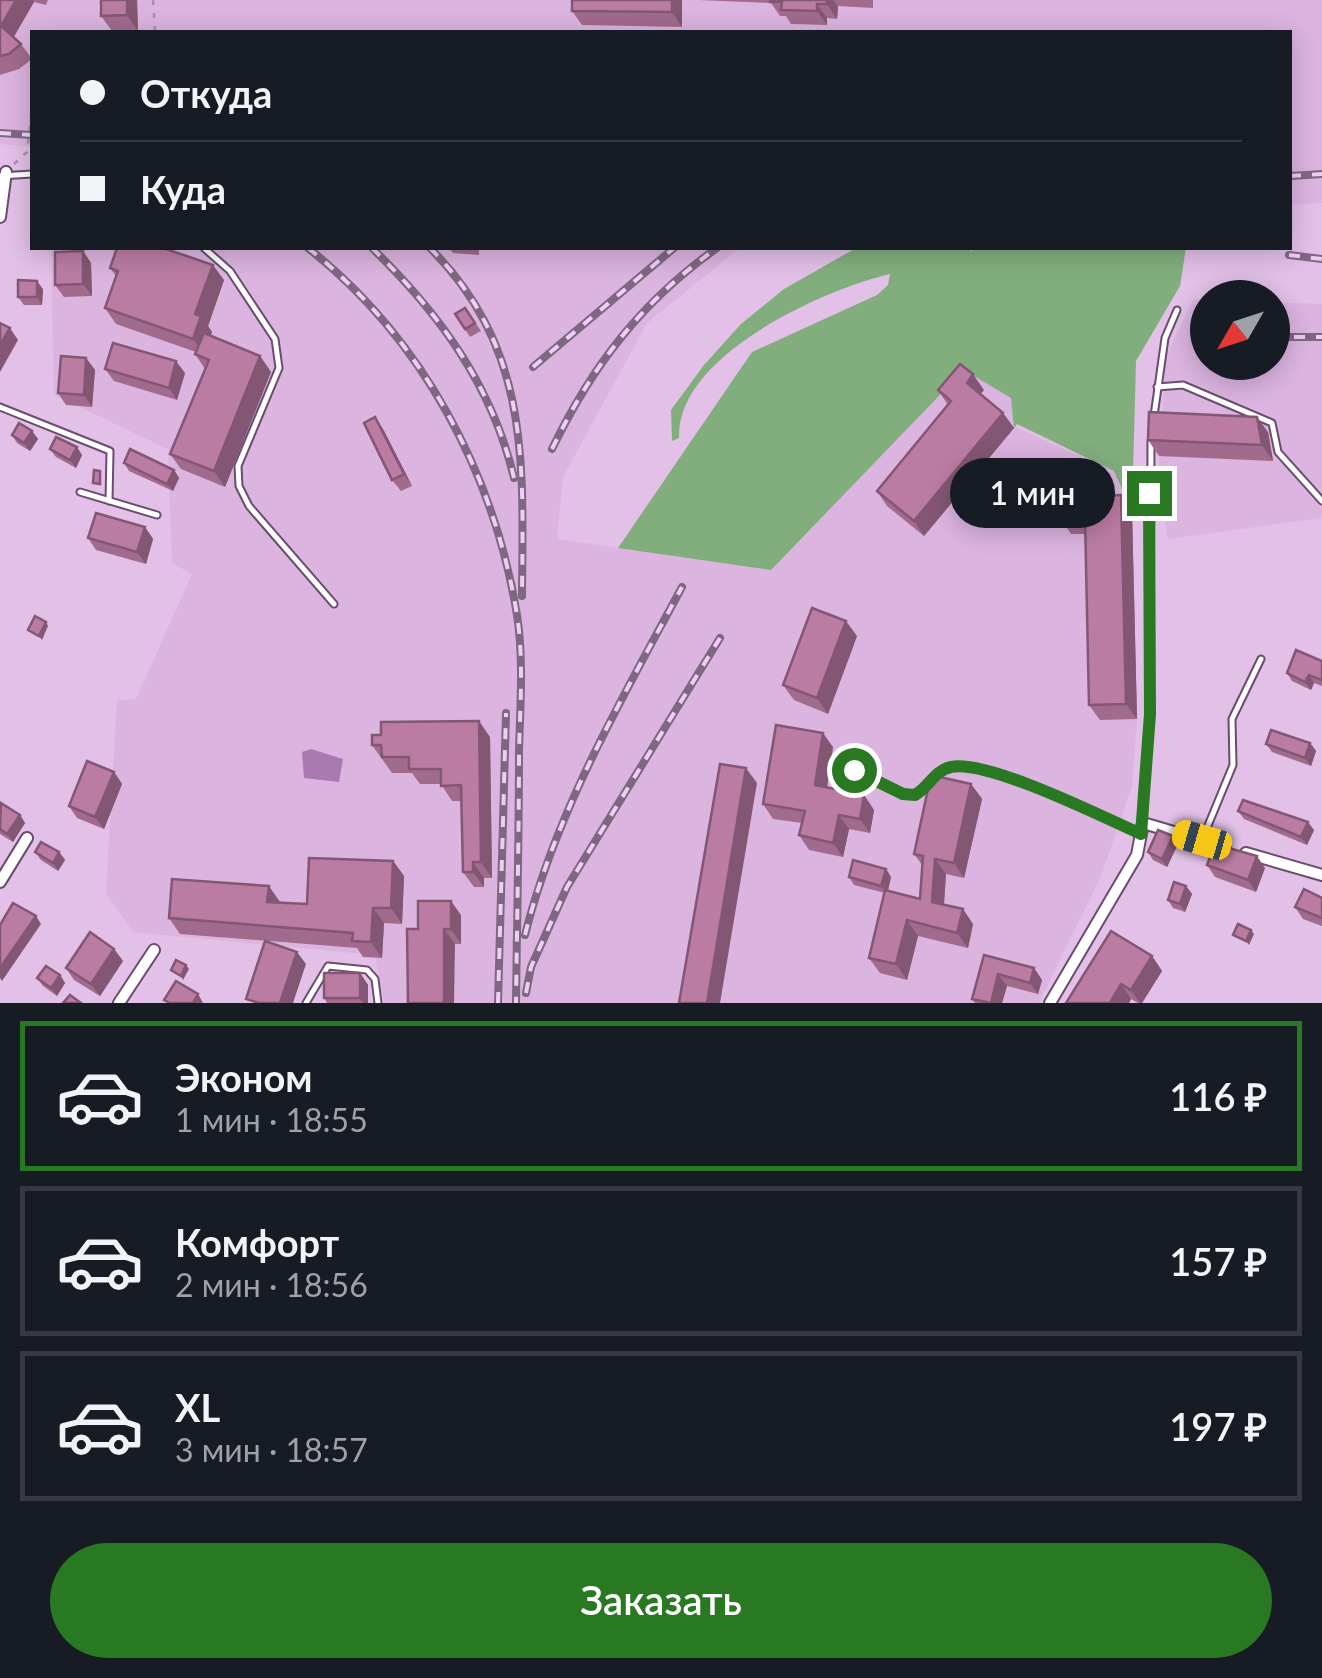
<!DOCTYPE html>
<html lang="ru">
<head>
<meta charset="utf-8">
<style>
  body { margin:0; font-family:Lato,sans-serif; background:#20242c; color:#f1f3f6; height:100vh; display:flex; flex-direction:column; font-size:38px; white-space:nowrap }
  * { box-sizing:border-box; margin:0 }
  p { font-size:32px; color:#9ea1a6 }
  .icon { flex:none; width:55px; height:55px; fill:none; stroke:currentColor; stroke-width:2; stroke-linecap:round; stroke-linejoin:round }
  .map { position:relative; height:1003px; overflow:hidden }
  .panel { display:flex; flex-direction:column; background:#171b24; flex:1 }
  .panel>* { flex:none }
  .hud { position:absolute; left:30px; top:30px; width:1262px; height:220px; border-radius:0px; box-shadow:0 5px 25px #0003; display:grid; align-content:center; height:220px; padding:0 50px; background:#171b24 }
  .needle { width:65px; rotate:231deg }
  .fabs { position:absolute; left:1190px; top:280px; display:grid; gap:20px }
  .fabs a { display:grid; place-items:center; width:100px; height:100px; border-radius:50%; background:#171b24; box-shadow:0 5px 25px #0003; font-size:50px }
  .end { position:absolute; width:45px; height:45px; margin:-22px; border:12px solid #297922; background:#fff; box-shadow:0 0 0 5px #fff }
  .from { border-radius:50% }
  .bubble { position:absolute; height:70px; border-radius:35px; background:#171b24; box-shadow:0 5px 25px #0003; font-size:32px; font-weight:600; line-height:70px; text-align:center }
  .car { position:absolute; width:30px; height:60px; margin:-30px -15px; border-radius:12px; box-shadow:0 0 8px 2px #0007; background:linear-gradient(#f5c518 24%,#345 0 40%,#f5c518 0 76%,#345 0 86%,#f5c518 0) }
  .hud b { display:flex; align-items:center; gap:35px; height:95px; font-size:38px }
  .hud b+b { border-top:2px solid #363941 }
  .hud i { width:25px; height:25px; background:#f1f3f6 }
  ul { padding:18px 0 0; list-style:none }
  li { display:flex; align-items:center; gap:30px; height:150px; margin:0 20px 15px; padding:0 30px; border:5px solid #363941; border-radius:0px }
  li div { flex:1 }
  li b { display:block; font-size:38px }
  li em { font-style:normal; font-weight:600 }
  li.on { border-color:#297922 }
  li>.icon { width:90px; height:90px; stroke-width:1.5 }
  .action { display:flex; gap:20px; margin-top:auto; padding:20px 50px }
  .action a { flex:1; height:115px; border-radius:60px; background:#297922; color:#fff; font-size:40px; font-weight:600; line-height:115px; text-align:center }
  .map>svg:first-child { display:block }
  .built { fill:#dbb4e0 }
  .green { fill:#82ae7d }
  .water { fill:#a87aaf }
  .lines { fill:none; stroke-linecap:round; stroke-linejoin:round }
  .service-casing { stroke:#6a4c6e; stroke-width:9 }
  .minor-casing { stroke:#6a4c6e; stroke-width:14 }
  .path { stroke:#a98ead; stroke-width:2.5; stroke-dasharray:5 8; stroke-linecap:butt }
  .service { stroke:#fff; stroke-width:5 }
  .minor { stroke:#fff; stroke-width:10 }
  .rail-casing { stroke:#7e6881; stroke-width:8 }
  .rail { stroke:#efcdf4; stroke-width:4; stroke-dasharray:11; stroke-linecap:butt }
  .wall { fill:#a16b8d }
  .shaded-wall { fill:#835773 }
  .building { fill:#bb7ca4; stroke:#835773; stroke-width:2.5 }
  .route { stroke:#297922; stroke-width:12 }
</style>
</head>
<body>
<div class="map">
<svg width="1322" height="1003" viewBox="0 0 1322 1003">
  <rect width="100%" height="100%" fill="#e2c0e7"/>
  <g class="built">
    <path d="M 0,0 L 1322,0 L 1322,203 L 1290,205 L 1290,32 L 32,32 L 32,147 L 0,144 Z"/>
    <path d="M 51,248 L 740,248 L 647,323 L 563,477 L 557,539 L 771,570 L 964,369 L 1011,398 L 1015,427 L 1114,471 L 1132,511 L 1137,719 L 1132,787 L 1101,876 L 1039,1003 L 384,1003 L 375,955 L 133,932 L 106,893 L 117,701 L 136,699 L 192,574 L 172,563 L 168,449 L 54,395 Z"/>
    <path d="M 1193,299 L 1207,299 L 1208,362 L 1272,362 L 1273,302 L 1322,304 L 1322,518 L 1168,539 L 1158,479 L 1166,356 Z"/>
  </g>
  <path class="green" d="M 856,248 L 971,248 L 970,251 L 979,248 L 1186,248 L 1180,286 L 1136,361 L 1132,511 L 1114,471 L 1017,424 L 1014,428 L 1011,398 L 964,370 L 771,570 L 618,548 L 752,352 L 877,295 L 888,285 L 890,274 C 822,290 676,356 679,438 L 672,441 L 671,410 L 704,365 L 741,324 L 784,289 Z"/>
  <path class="water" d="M 311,749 L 343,759 L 339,782 L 304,778 L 302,752 Z"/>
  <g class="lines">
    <defs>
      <g id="service">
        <path d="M 0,176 L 32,174"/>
        <path d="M 204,248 L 230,271 L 275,339 L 279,368 L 238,466 L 239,486 L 249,506 L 334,604"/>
        <path d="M 1157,387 L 1183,385 L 1272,423 L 1278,452 L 1322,501"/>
        <path d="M 0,407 L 110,451 L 109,501"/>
        <path d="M 1154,416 L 1165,338 L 1177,310"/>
        <path d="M 80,492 L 157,515"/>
        <path d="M 854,771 L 903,794 L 915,795 C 929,787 935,769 952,766 C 990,760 1099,815 1138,832"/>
        <path d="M 1143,823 L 1150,714 L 1151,441"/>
        <path d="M 1202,840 L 1233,765 L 1232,719 L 1261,659"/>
        <path d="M 306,1003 L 328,966 L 367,970 L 375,979 L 378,1003"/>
      </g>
      <g id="minor">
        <path d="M 0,217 L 6,172"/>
        <path d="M 1246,853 L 1322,875"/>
        <path d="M 0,882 L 27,838"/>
        <path d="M 119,1003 L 154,950"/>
        <path d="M 1050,1003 L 1137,855 L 1143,823 L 1225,847"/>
      </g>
    </defs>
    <use href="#service" class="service-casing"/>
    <use href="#minor" class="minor-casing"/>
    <g class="path">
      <path d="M 153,0 L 155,32"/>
      <path d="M 14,164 L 27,152 L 32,106"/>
    </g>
    <use href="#service" class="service"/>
    <use href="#minor" class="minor"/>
    <defs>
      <g id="rail">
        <path d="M 0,133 L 32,135"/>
        <path d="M 1290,176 L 1322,174"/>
        <path d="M 308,248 C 422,338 494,473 517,615 C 524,660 520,708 519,752 C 519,836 517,919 516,1003"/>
        <path d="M 372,248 C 439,313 492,385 514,478"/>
        <path d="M 430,248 C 531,349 523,464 522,596"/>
        <path d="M 1289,255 L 1322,259"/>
        <path d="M 1272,337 L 1322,337"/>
        <path d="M 533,367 L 674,248"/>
        <path d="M 552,449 C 592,366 641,302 717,248"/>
        <path d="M 525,935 C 556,811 622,699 682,587"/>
        <path d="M 526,993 L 531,967 L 567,887 L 720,638"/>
        <path d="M 498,1003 L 506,713"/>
      </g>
    </defs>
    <use href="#rail" class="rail-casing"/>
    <use href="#rail" class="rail"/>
  </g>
  <g class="wall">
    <path d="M 0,0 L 48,0 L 46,5 L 34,2 L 14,37 L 21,44 L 32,59 L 19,69 L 0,75 Z"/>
    <path d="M 137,0 L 138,31 L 112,31 L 101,16 Z"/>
    <path d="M 682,0 L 682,27 L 582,25 L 572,11 Z"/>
    <path d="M 699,0 L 873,0 L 873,8 L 838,6 L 837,19 L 827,18 L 827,25 L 791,24 L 786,16 L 780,16 L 771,3 Z"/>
    <path d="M 449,248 L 479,248 L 479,255 L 453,253 Z"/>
    <path d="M 83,251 L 91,263 L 92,296 L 64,297 L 55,285 Z"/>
    <path d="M 110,268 L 224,280 L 208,326 L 212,332 L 210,336 L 260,356 L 271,372 L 225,487 L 181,469 L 170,454 L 205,369 L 195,354 L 196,352 L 116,324 L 105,308 L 116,276 Z"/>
    <path d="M 43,289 L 42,305 L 24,305 L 18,297 Z"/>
    <path d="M 465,308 L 481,331 L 470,337 L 455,314 Z"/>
    <path d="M 86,358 L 95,370 L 92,407 L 66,405 L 58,393 Z"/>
    <path d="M 105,369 L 185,373 L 177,400 L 114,381 Z"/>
    <path d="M 938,390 L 984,390 L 980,394 L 1003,413 L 1014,428 L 924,536 L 887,506 L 877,491 L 948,405 Z"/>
    <path d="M 375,417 L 383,429 L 412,486 L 401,491 L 392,480 Z"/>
    <path d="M 32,431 L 38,439 L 30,451 L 17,443 L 12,435 Z"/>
    <path d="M 1268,432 L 1273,461 L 1159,456 L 1148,440 Z"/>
    <path d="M 50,449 L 82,455 L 76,468 L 56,457 Z"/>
    <path d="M 124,463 L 174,470 L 179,478 L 173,491 L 129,471 Z"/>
    <path d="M 1132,511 L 1137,719 L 1100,720 L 1089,705 L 1085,534 L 1071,534 L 1061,519 Z"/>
    <path d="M 145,527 L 153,539 L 146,564 L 96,550 L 88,538 Z"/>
    <path d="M 857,636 L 828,714 L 794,700 L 783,685 Z"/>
    <path d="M 1322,661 L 1322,686 L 1314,683 L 1311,690 L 1292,681 L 1287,673 Z"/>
    <path d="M 490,737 L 492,878 L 484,878 L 484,887 L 474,887 L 463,872 L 462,801 L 452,801 L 441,784 L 420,784 L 412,773 L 392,773 L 372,745 Z"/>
    <path d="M 1310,743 L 1316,751 L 1311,766 L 1272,752 L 1266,744 Z"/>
    <path d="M 833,747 L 827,788 L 864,795 L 874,810 L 870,833 L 849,829 L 843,857 L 809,850 L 799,835 L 802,823 L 773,819 L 763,804 Z"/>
    <path d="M 114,772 L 122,784 L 104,829 L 77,818 L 69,806 Z"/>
    <path d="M 971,784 L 982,799 L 964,878 L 946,874 L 944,904 L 973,924 L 968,948 L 918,936 L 907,980 L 880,973 L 869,958 L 885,893 L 854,885 L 849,877 L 886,869 L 891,877 L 888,891 L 920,899 L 923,866 L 914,854 Z"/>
    <path d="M 0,804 L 20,815 L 25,823 L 13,842 L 0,834 Z"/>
    <path d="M 1238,811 L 1314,830 L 1307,845 L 1244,819 Z"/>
    <path d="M 1173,836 L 1178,844 L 1167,867 L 1153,860 L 1148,852 Z"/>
    <path d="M 35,852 L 59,852 L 65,860 L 58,871 L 41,860 Z"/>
    <path d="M 393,861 L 404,876 L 402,924 L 384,923 L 382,958 L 363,957 L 357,948 L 180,934 L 169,918 L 280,903 L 307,904 Z"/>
    <path d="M 1207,865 L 1265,868 L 1256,892 L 1215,877 Z"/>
    <path d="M 1186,886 L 1192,894 L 1185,912 L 1173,908 L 1168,900 Z"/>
    <path d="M 1322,898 L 1322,926 L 1303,919 L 1295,907 Z"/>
    <path d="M 461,915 L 461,944 L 455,944 L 418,929 Z"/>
    <path d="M 114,949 L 123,961 L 100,996 L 74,980 L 66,968 Z"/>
    <path d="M 984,955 L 1034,968 L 1042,980 L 1038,994 L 1007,986 L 1002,1003 L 975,1003 L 972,999 Z"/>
    <path d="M 1152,956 L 1162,971 L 1142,1003 L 1138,1003 L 1131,999 L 1129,1003 L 1066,1003 Z"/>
    <path d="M 360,973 L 368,985 L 368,1003 L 327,1003 L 324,998 Z"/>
    <path d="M 60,975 L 65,983 L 57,996 L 43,986 L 37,978 Z"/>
  </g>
  <g class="shaded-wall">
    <path d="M 16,0 L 33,0 L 34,2 L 11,41 L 1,26 Z"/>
    <path d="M 127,0 L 137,0 L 138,31 L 127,15 Z"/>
    <path d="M 672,0 L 682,0 L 682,27 L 672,12 Z"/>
    <path d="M 827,0 L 833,0 L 838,6 L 837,19 L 827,4 Z"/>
    <path d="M 817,4 L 827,18 L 827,25 L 817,11 Z"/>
    <path d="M 83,251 L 91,263 L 92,296 L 83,284 Z"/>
    <path d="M 213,265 L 224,280 L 208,326 L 212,332 L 204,354 L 193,339 L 195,314 Z"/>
    <path d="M 37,281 L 43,289 L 42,305 L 37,297 Z"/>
    <path d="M 10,328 L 18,340 L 0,372 L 0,345 Z"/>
    <path d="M 260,356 L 271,372 L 225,487 L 214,471 Z"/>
    <path d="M 86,358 L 95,370 L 92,407 L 84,395 Z"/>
    <path d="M 176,361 L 185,373 L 177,400 L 169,388 Z"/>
    <path d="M 973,374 L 984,390 L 977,398 L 967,383 Z"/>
    <path d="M 1003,413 L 1014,428 L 924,536 L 914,521 Z"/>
    <path d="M 375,417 L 383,429 L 412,486 L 404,474 Z"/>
    <path d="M 1257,417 L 1268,432 L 1273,461 L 1262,445 Z"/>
    <path d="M 32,431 L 38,439 L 30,451 L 24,443 Z"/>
    <path d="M 77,447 L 82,455 L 76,468 L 70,460 Z"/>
    <path d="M 174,470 L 179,478 L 173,491 L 167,484 Z"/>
    <path d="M 1121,495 L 1132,511 L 1137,719 L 1126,704 Z"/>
    <path d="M 145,527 L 153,539 L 146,564 L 137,552 Z"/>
    <path d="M 846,621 L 857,636 L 828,714 L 817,698 Z"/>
    <path d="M 46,622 L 48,626 L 42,640 L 39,636 Z"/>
    <path d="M 1309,675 L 1314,683 L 1311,690 L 1305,682 Z"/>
    <path d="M 479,721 L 490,737 L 492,878 L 481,862 Z"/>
    <path d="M 823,733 L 833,747 L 825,800 L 815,785 Z"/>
    <path d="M 1310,743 L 1316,751 L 1311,766 L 1305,758 Z"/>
    <path d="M 746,768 L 757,783 L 720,1003 L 707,1003 Z"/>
    <path d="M 114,772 L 122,784 L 104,829 L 95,817 Z"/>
    <path d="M 971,784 L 982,799 L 964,878 L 954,863 Z"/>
    <path d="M 864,795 L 874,810 L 870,833 L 860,819 Z"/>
    <path d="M 20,815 L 25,823 L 13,842 L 7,834 Z"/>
    <path d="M 839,815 L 849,829 L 843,857 L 833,843 Z"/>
    <path d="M 1308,822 L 1314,830 L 1307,845 L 1301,837 Z"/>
    <path d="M 1173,836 L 1178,844 L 1167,867 L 1162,859 Z"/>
    <path d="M 59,852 L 65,860 L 58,871 L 53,863 Z"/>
    <path d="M 1257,856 L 1265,868 L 1256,892 L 1248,880 Z"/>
    <path d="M 935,859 L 946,874 L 943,917 L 932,902 Z"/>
    <path d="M 393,861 L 404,876 L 402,924 L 391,908 Z"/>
    <path d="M 473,862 L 484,878 L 484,887 L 473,872 Z"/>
    <path d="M 886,869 L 891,877 L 887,894 L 881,886 Z"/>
    <path d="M 269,886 L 280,902 L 267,902 Z"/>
    <path d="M 1186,886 L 1192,894 L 1185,912 L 1180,904 Z"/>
    <path d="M 451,901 L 461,915 L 461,944 L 451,929 Z"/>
    <path d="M 373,908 L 384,923 L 382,958 L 371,942 Z"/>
    <path d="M 963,909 L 973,924 L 968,948 L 957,933 Z"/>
    <path d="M 36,916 L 41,924 L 2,981 L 0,978 L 0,968 Z"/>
    <path d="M 907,920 L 918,936 L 907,980 L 896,964 Z"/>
    <path d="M 444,929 L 455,944 L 454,1003 L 444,1003 Z"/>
    <path d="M 1251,930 L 1254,934 L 1249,945 L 1246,941 Z"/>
    <path d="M 114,949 L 123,961 L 100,996 L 91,984 Z"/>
    <path d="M 297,952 L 306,964 L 293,1003 L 280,1003 Z"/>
    <path d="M 1152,956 L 1162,971 L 1142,1003 L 1140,1003 L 1131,990 Z"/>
    <path d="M 186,965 L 189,969 L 183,980 L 181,976 Z"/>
    <path d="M 1034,968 L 1042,980 L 1038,994 L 1030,983 Z"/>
    <path d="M 360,973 L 368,985 L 368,1003 L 363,1003 L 360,998 Z"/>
    <path d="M 998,974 L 1007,986 L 1002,1003 L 991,1003 Z"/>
    <path d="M 60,975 L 65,983 L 57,996 L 51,988 Z"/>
    <path d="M 1121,984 L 1131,999 L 1129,1003 L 1110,1003 Z"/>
    <path d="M 198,994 L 203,1003 L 193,1003 Z"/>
  </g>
  <g class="building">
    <path d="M 0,0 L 16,0 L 1,26 L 21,44 L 9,54 L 0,56 Z"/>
    <path d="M 101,0 L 127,0 L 127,15 L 101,16 Z"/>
    <path d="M 572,0 L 672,0 L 672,12 L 572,11 Z"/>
    <path d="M 770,0 L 827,0 L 827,4 L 817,4 L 817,11 L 781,10 L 782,2 L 770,2 Z"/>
    <path d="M 117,248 L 163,248 L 213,265 L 195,314 L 201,316 L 193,339 L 105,308 L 118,271 L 110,268 Z"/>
    <path d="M 83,251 L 83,284 L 55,285 L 55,252 Z"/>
    <path d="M 18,280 L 37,281 L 37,297 L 18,297 Z"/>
    <path d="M 465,308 L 475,323 L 465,329 L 455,314 Z"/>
    <path d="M 0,323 L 10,328 L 0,345 Z"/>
    <path d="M 204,333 L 260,356 L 214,471 L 170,454 L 209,360 L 195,354 Z"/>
    <path d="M 113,343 L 176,361 L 169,388 L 105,369 Z"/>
    <path d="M 61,356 L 86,358 L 84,395 L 58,393 Z"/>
    <path d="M 960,364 L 973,374 L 967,383 L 1003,413 L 914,521 L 877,491 L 951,401 L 938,390 Z"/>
    <path d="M 1149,412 L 1257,417 L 1262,445 L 1148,440 Z"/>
    <path d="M 375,417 L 404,474 L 392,480 L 364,423 Z"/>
    <path d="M 19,423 L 32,431 L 24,443 L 12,435 Z"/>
    <path d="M 56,437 L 77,447 L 70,460 L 50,449 Z"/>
    <path d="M 130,449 L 174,470 L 167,484 L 124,463 Z"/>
    <path d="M 94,470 L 100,471 L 100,484 L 93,483 Z"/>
    <path d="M 1121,495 L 1126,704 L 1089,705 L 1085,518 L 1061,519 L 1060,497 Z"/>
    <path d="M 96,513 L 145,527 L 137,552 L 88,538 Z"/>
    <path d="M 812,608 L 846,621 L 817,698 L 783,685 Z"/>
    <path d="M 35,616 L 46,622 L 39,636 L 28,630 Z"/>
    <path d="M 1296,650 L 1322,661 L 1322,680 L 1309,675 L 1305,682 L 1287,673 Z"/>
    <path d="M 479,721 L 481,862 L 473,862 L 473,872 L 463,872 L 461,785 L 441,786 L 441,769 L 409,769 L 409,757 L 382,757 L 381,745 L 372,745 L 372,735 L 381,735 L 381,722 Z"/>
    <path d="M 776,725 L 823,733 L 815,785 L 864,795 L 860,819 L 839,815 L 833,843 L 799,835 L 805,811 L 763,804 Z"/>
    <path d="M 1271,730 L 1310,743 L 1305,758 L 1266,744 Z"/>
    <path d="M 87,761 L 114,772 L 95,817 L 69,806 Z"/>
    <path d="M 720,764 L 746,768 L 707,1003 L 679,1003 Z"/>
    <path d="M 931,775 L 971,784 L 954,863 L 935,859 L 932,902 L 963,909 L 957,933 L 907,920 L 896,964 L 869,958 L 885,890 L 920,899 L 923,856 L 914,854 Z"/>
    <path d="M 1243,800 L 1308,822 L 1301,837 L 1238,811 Z"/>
    <path d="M 1,803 L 20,815 L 7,834 L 0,829 Z"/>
    <path d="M 1158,830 L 1173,836 L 1162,859 L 1148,852 Z"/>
    <path d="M 41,842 L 59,852 L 53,863 L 35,852 Z"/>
    <path d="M 1215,844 L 1257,856 L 1248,880 L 1207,865 Z"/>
    <path d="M 309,858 L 393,861 L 391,908 L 373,908 L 371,942 L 352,941 L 353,933 L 169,918 L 172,879 L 269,886 L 267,902 L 307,904 Z"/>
    <path d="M 853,860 L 886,869 L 881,886 L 849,877 Z"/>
    <path d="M 1174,882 L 1186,886 L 1180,904 L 1168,900 Z"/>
    <path d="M 1304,889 L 1322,898 L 1322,918 L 1295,907 Z"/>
    <path d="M 418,901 L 451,901 L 451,929 L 444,929 L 444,1003 L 408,1003 L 407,929 L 418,929 Z"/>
    <path d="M 13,903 L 36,916 L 0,968 L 0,925 Z"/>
    <path d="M 1238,924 L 1251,930 L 1246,941 L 1233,935 Z"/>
    <path d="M 1111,931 L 1152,956 L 1131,990 L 1121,984 L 1110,1003 L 1066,1003 Z"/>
    <path d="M 90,932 L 114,949 L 91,984 L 66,968 Z"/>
    <path d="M 265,941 L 297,952 L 280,1003 L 259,1003 L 246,999 Z"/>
    <path d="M 984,955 L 1034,968 L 1030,983 L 998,974 L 991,1003 L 972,999 Z"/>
    <path d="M 176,960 L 186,965 L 181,976 L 171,970 Z"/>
    <path d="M 46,966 L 60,975 L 51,988 L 37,978 Z"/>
    <rect x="324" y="973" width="36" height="25"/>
    <path d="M 176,981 L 198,994 L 193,1003 L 170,1003 L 164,1000 Z"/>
    <path d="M 70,995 L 81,1003 L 63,1003 Z"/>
  </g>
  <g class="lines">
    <path class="route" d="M 854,770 L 903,794 L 915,795 C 929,787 935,770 951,767 C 987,759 1103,817 1141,834 L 1150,714 L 1149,493"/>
  </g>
</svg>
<div class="fabs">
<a><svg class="needle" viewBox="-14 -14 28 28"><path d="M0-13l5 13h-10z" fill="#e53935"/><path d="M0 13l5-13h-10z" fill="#9ea1a6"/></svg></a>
</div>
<i class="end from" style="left:854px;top:770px"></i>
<i class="end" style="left:1149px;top:493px"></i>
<div class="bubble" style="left:950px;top:458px;width:165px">1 мин</div>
<i class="car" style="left:1202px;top:840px;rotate:286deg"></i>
<div class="hud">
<b><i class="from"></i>Откуда</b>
<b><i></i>Куда</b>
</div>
</div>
<section class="panel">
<ul>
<li class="on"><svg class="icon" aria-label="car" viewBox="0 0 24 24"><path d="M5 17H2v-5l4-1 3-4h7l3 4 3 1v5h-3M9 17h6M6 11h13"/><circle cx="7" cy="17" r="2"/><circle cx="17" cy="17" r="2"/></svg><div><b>Эконом</b><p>1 мин · 18:55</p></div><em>116 ₽</em></li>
<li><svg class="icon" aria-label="car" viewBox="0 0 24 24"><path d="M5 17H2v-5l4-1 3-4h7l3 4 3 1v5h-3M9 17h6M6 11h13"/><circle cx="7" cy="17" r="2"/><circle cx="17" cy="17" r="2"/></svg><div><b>Комфорт</b><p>2 мин · 18:56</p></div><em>157 ₽</em></li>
<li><svg class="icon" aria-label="car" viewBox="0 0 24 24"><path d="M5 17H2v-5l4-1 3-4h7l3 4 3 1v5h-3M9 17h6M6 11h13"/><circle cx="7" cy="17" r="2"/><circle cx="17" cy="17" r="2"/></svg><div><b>XL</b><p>3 мин · 18:57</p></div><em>197 ₽</em></li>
</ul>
<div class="action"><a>Заказать</a></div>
</section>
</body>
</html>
